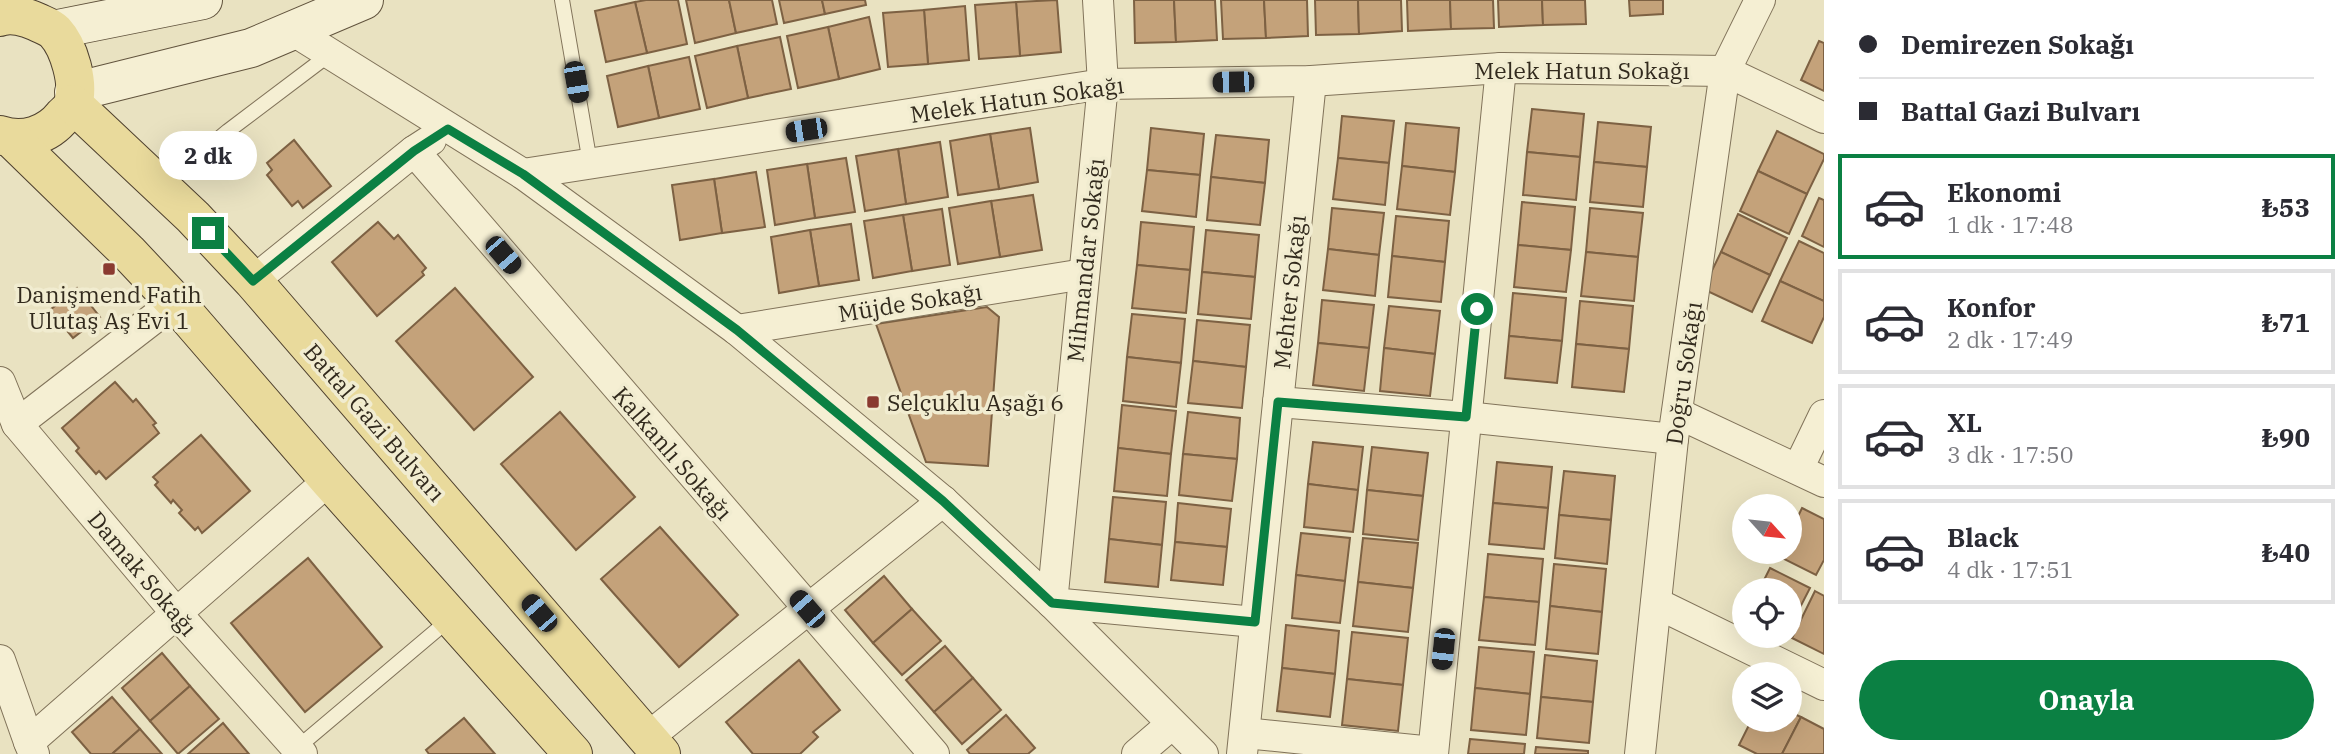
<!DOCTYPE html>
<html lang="tr">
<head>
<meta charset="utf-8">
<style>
  body { margin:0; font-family:"IBM Plex Serif",serif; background:#f2f2f3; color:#2b2b33; height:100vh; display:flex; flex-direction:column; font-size:26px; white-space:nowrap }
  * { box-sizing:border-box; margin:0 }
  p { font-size:23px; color:#7c7c81 }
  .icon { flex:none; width:38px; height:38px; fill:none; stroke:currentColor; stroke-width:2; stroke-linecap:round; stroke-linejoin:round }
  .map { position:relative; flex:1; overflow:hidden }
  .details { display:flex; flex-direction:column; background:#fff; width:525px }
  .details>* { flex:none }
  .banner { display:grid; align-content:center; height:154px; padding:0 35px; background:#fff }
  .needle { width:46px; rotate:117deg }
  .controls { position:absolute; left:1732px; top:494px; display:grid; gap:14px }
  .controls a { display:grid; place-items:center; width:70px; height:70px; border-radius:50%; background:#fff; box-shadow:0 7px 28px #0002; font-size:35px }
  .end { position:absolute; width:32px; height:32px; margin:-16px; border:9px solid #0b8043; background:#fff; box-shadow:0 0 0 4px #fff }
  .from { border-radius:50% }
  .bubble { position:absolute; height:49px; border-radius:24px; background:#fff; box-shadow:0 7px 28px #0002; font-size:23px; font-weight:700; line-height:49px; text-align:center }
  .car { position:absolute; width:21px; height:42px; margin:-21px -10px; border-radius:9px; box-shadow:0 0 5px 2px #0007; background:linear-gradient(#222 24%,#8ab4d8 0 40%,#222 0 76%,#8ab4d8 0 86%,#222 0) }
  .banner b { display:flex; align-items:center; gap:24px; height:66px; font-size:26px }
  .banner b+b { border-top:2px solid #e1e1e2 }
  .banner i { width:18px; height:18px; background:#2b2b33 }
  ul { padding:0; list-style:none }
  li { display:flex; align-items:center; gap:21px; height:105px; margin:0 14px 10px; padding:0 21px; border:4px solid #e1e1e2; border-radius:0px }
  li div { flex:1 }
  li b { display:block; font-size:26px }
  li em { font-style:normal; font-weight:700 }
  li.current { border-color:#0b8043 }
  li>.icon { width:63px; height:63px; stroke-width:1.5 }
  .primary-button { display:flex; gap:14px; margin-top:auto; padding:14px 35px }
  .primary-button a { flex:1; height:80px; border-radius:42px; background:#0b8043; color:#fff; font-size:28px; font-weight:700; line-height:80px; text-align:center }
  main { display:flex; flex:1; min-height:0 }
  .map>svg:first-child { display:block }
  .building { fill:#c4a27a; stroke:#7d6143; stroke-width:2 }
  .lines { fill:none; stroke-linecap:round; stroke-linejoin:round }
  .lane-casing { stroke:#81735a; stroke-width:16 }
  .street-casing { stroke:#81735a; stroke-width:32 }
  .secondary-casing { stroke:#62543e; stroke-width:40 }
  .primary-casing { stroke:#4f412f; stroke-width:40 }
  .lane { stroke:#f5efd3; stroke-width:14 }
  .street { stroke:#f5efd3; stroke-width:30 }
  .secondary { stroke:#f5efd3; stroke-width:38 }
  .primary { stroke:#e9da9c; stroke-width:38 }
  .route { stroke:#0b8043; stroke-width:9 }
  .poi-dot { fill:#8a3a30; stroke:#f1ecd0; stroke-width:2.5 }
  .labels { text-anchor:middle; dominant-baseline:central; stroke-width:7; stroke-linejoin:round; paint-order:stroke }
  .street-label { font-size:23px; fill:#322a1d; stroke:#f1ecd0 }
  .poi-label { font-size:23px; fill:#322a1d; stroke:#f1ecd0 }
</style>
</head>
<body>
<main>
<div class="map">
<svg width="1824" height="754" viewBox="0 0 1824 754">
  <rect width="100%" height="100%" fill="#e9e2c1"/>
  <g class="building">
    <path d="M 646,0 L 678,0 L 687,44 L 647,53 L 635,2 Z"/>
    <path d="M 686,0 L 729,0 L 736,33 L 695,43 Z"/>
    <path d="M 729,0 L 772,0 L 777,24 L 736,33 Z"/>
    <path d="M 779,0 L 822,0 L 825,14 L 784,23 Z"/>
    <path d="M 822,0 L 865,0 L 866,5 L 825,14 Z"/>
    <path d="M 1057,0 L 1061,52 L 1020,56 L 1016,2 Z"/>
    <path d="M 1134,0 L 1174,0 L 1176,42 L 1135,43 Z"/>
    <path d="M 1174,0 L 1215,0 L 1217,40 L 1176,42 Z"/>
    <path d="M 1221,0 L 1264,0 L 1266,38 L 1223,39 Z"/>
    <path d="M 1264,0 L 1307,0 L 1308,36 L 1266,38 Z"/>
    <path d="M 1315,0 L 1358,0 L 1359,34 L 1316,35 Z"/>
    <path d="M 1358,0 L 1401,0 L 1402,31 L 1359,34 Z"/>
    <path d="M 1407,0 L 1450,0 L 1451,29 L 1408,31 Z"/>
    <path d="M 1450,0 L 1493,0 L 1494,28 L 1451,29 Z"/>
    <path d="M 1498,0 L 1542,0 L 1543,25 L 1499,27 Z"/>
    <path d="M 1542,0 L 1585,0 L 1586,24 L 1543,25 Z"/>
    <path d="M 1629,0 L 1663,0 L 1663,14 L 1630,16 Z"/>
    <path d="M 635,2 L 647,53 L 606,62 L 595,11 Z"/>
    <path d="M 1016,2 L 1020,56 L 979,59 L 975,5 Z"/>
    <path d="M 965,6 L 969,60 L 928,64 L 924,10 Z"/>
    <path d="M 924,10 L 928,64 L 888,67 L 883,13 Z"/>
    <path d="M 869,17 L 880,69 L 839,79 L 828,27 Z"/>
    <path d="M 828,27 L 839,79 L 798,88 L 787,36 Z"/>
    <path d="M 780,37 L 791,89 L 748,98 L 737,46 Z"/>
    <path d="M 1819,41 L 1824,43 L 1824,91 L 1801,80 Z"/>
    <path d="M 737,46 L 748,98 L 707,108 L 695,56 Z"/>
    <path d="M 689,57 L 700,109 L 659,118 L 648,66 Z"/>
    <path d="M 648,66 L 659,118 L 618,127 L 607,76 Z"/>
    <path d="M 1532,109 L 1584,114 L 1580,157 L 1527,152 Z"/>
    <path d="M 1342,116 L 1394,121 L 1389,163 L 1338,158 Z"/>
    <path d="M 1598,122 L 1651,127 L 1647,167 L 1594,162 Z"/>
    <path d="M 1406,123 L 1459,128 L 1455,172 L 1402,166 Z"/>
    <path d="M 1030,128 L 1038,182 L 999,189 L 990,134 Z"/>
    <path d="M 1151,128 L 1204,134 L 1200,175 L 1147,170 Z"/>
    <path d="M 1777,131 L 1824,154 L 1824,159 L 1807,194 L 1758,171 Z"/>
    <path d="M 990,134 L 999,189 L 958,195 L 950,141 Z"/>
    <path d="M 1216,135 L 1269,140 L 1265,183 L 1211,177 Z"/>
    <path d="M 294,140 L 331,186 L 303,208 L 298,201 L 292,206 L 267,175 L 272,170 L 267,163 Z"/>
    <path d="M 940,142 L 948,197 L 906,204 L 898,149 Z"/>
    <path d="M 898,149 L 906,204 L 865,211 L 856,156 Z"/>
    <path d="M 1527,152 L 1580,157 L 1576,200 L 1523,195 Z"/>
    <path d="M 846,158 L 855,212 L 815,218 L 807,164 Z"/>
    <path d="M 1338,158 L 1389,163 L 1385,205 L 1333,199 Z"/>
    <path d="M 1594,162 L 1647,167 L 1643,207 L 1590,202 Z"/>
    <path d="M 807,164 L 815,218 L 775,225 L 767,170 Z"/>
    <path d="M 1402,166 L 1455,172 L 1450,215 L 1397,209 Z"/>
    <path d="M 1147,170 L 1200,175 L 1196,217 L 1142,211 Z"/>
    <path d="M 1758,171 L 1807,194 L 1789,234 L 1740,211 Z"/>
    <path d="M 756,172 L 765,227 L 722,233 L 714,179 Z"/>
    <path d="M 1211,177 L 1265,183 L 1260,225 L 1207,220 Z"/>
    <path d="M 714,179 L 722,233 L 680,240 L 672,185 Z"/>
    <path d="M 1033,195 L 1042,250 L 1000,257 L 991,201 Z"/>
    <path d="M 1819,198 L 1824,200 L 1824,247 L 1802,236 Z"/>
    <path d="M 991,201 L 1000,257 L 958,264 L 949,208 Z"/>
    <path d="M 1522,202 L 1575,207 L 1571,250 L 1518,245 Z"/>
    <path d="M 1332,208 L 1384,213 L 1379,255 L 1328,249 Z"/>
    <path d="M 1590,208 L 1643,213 L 1638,257 L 1586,252 Z"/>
    <path d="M 942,209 L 950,265 L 912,271 L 903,215 Z"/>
    <path d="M 1738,214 L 1787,238 L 1770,275 L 1721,252 Z"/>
    <path d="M 903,215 L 912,271 L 873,278 L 864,221 Z"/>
    <path d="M 1396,216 L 1449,221 L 1445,262 L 1392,256 Z"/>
    <path d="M 378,222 L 394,239 L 398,235 L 426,268 L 422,272 L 424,275 L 377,316 L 332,262 Z"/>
    <path d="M 1141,222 L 1194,227 L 1190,270 L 1137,265 Z"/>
    <path d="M 851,224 L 859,280 L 819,286 L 810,230 Z"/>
    <path d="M 810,230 L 819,286 L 779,293 L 771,237 Z"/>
    <path d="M 1206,230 L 1259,235 L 1255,277 L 1202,272 Z"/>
    <path d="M 1799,241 L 1824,253 L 1824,301 L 1780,281 Z"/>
    <path d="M 1518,245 L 1571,250 L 1566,292 L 1514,287 Z"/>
    <path d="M 1328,249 L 1379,255 L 1375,296 L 1323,290 Z"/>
    <path d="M 1586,252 L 1638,257 L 1634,301 L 1581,296 Z"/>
    <path d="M 1721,252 L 1770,275 L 1752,312 L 1703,289 Z"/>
    <path d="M 1392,256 L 1445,262 L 1441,302 L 1388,297 Z"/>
    <path d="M 1137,265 L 1190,270 L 1186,313 L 1132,308 Z"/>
    <path d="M 1202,272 L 1255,277 L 1251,319 L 1198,314 Z"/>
    <path d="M 1780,281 L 1824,301 L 1824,317 L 1812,343 L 1762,321 Z"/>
    <path d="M 77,288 L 100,317 L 73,338 L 50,310 Z"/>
    <path d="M 455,288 L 533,377 L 474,430 L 396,341 Z"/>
    <path d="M 1513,293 L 1566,298 L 1562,341 L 1509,336 Z"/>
    <path d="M 1322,300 L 1374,305 L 1369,348 L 1318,343 Z"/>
    <path d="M 1580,301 L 1633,306 L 1629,349 L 1576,344 Z"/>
    <path d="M 1389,306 L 1440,311 L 1435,354 L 1384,348 Z"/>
    <path d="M 987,307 L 999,317 L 988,466 L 926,462 L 876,324 Z"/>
    <path d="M 1132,314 L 1185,319 L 1181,363 L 1127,357 Z"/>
    <path d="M 1197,320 L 1250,325 L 1246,367 L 1193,361 Z"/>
    <path d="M 1509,336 L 1562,341 L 1557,383 L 1505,378 Z"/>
    <path d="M 1318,343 L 1369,348 L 1364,391 L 1313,385 Z"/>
    <path d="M 1576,344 L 1629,349 L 1624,392 L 1572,387 Z"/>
    <path d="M 1384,348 L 1435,354 L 1430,396 L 1380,391 Z"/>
    <path d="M 1127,357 L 1181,363 L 1176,407 L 1123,401 Z"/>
    <path d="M 1193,361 L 1246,367 L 1242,408 L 1188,403 Z"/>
    <path d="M 115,382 L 133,402 L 136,399 L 156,423 L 153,425 L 159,433 L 106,479 L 99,471 L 96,474 L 76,451 L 79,448 L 62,428 Z"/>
    <path d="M 1122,405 L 1176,411 L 1171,454 L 1118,448 Z"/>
    <path d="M 560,412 L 635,497 L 576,550 L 501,464 Z"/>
    <path d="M 1188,412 L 1240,418 L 1237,459 L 1183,454 Z"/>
    <path d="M 201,435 L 250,491 L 202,533 L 198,527 L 195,530 L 179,513 L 182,510 L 173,500 L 171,503 L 155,485 L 158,482 L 153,477 Z"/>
    <path d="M 1313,442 L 1363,447 L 1358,490 L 1308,484 Z"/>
    <path d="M 1372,447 L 1428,453 L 1423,496 L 1367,490 Z"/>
    <path d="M 1118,448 L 1171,454 L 1167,496 L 1114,491 Z"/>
    <path d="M 1183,454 L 1237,459 L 1232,501 L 1179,495 Z"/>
    <path d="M 1497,462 L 1552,467 L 1548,508 L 1493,503 Z"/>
    <path d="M 1564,471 L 1615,476 L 1611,520 L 1559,515 Z"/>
    <path d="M 1308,484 L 1358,490 L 1353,532 L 1304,527 Z"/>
    <path d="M 1367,490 L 1423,496 L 1418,540 L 1363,534 Z"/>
    <path d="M 1113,497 L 1166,502 L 1162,545 L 1109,539 Z"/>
    <path d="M 1178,503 L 1231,509 L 1227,547 L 1175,542 Z"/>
    <path d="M 1493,503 L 1548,508 L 1544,549 L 1489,544 Z"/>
    <path d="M 1802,508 L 1824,519 L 1824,560 L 1816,575 L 1778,556 L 1781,551 L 1790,551 L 1790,533 Z"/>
    <path d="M 1559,515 L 1611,520 L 1607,564 L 1555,558 Z"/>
    <path d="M 660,527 L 738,615 L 679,667 L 601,579 Z"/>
    <path d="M 1301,533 L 1350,538 L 1345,581 L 1296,575 Z"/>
    <path d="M 1363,538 L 1418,543 L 1413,588 L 1358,582 Z"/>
    <path d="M 1109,539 L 1162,545 L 1158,587 L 1105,582 Z"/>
    <path d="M 1175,542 L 1227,547 L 1223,585 L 1171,580 Z"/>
    <path d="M 1488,554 L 1543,559 L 1539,602 L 1484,597 Z"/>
    <path d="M 308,558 L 382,647 L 305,712 L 231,623 Z"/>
    <path d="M 1554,564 L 1606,569 L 1602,612 L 1550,606 Z"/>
    <path d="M 1770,568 L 1810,588 L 1790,627 L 1790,590 L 1759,590 Z"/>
    <path d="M 1296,575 L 1345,581 L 1340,623 L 1292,618 Z"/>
    <path d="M 884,576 L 912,609 L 873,643 L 845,610 Z"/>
    <path d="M 1358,582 L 1413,588 L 1408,632 L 1353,626 Z"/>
    <path d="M 1815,591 L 1824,596 L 1824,654 L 1792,638 Z"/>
    <path d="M 1484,597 L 1539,602 L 1535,645 L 1479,640 Z"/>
    <path d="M 1550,606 L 1602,612 L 1598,654 L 1546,649 Z"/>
    <path d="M 912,609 L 941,641 L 902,675 L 873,643 Z"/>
    <path d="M 1286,625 L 1339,631 L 1335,674 L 1282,668 Z"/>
    <path d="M 1352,632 L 1408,638 L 1403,685 L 1347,679 Z"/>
    <path d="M 945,646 L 973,678 L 934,712 L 906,680 Z"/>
    <path d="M 1479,647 L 1534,652 L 1530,694 L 1475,688 Z"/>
    <path d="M 162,653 L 190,686 L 150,721 L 122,688 Z"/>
    <path d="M 1545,655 L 1597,661 L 1593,702 L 1541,697 Z"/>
    <path d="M 799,660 L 840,710 L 813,732 L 818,737 L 800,754 L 753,754 L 726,722 Z"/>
    <path d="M 1282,668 L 1335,674 L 1330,717 L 1277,711 Z"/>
    <path d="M 973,678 L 1001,710 L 962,744 L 934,712 Z"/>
    <path d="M 1347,679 L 1403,685 L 1398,731 L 1342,725 Z"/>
    <path d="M 190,686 L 219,719 L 178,754 L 150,721 Z"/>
    <path d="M 1475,688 L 1530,694 L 1526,735 L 1471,730 Z"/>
    <path d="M 112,697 L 140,729 L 112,754 L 91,754 L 72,732 Z"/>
    <path d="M 1541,697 L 1593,702 L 1589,743 L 1537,738 Z"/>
    <path d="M 1790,712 L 1801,717 L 1782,754 L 1757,754 L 1739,745 L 1752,719 L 1790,719 Z"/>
    <path d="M 1006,715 L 1035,748 L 1028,754 L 970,754 L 967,750 Z"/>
    <path d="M 1801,717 L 1824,729 L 1824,754 L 1782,754 Z"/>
    <path d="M 464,718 L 495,754 L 429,754 L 426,750 Z"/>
    <path d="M 223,723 L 249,754 L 188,754 Z"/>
    <path d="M 140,729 L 162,754 L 112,754 Z"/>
    <path d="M 1470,739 L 1525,744 L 1524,754 L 1468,754 Z"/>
    <path d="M 1536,747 L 1588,751 L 1588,754 L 1535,754 Z"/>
  </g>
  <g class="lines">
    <defs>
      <g id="lane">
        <path d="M 562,0 L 590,163"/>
        <path d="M 163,185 L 228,131 L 330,54"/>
        <path d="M 297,748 L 451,618"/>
      </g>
      <g id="street">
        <path d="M 1098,0 L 1103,84 L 1052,603 L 1255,622"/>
        <path d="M 292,30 L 523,174 L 737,330 L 943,501 L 1052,603 L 1203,754"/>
        <path d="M 414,151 L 934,754"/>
        <path d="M 523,174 L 1103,84 L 1311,81 L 1501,68 L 1725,71 L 1824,118"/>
        <path d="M 253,281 L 414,151 L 431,140"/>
        <path d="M 737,330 L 1084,274"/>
        <path d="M 0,382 L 17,424 L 177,614 L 302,754"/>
        <path d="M 1278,402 L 1466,417 L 1673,439"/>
        <path d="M 1677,413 L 1824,482"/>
        <path d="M 17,424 L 175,302"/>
        <path d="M 1798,469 L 1824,415"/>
        <path d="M 1656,603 L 1824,685"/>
        <path d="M 0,660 L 29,742"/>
        <path d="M 1245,733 L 1433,752"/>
        <path d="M 647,738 L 943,501"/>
        <path d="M 34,754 L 29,742 L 329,480"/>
        <path d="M 1137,754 L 1172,724"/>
        <path d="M 1242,754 L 1311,81"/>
        <path d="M 1433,754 L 1501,68"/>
        <path d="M 1640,754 L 1673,439 L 1725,71 L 1760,0"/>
      </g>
      <g id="secondary">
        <path d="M 53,30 L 203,0"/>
        <path d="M 74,92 L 251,48 L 364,0"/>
      </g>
      <g id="primary">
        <path d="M 0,17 C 11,13 26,17 37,22 C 43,25 50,27 55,32 C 69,47 80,84 73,104 C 72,108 66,113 63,116 C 48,135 23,143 0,135"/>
        <path d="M 73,104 L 193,217 L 253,281 L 661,754"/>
        <path d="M 11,138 L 128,252 L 175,302 L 329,480 L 573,754"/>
      </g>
    </defs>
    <use href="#lane" class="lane-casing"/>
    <use href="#street" class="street-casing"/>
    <use href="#secondary" class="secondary-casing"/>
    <use href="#primary" class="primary-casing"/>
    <use href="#lane" class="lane"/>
    <use href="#street" class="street"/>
    <use href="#secondary" class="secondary"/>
    <use href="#primary" class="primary"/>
  </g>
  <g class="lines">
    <path class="route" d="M 208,233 L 253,281 L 414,151 L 448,129 L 523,174 L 737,330 L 943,501 L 1052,603 L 1255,622 L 1278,402 L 1466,417 L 1477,309"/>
  </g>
  <g class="poi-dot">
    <rect x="102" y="262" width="14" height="14" rx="3.5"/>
    <rect x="866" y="395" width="14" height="14" rx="3.5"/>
  </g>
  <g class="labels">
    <g class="street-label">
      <text x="1582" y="70">Melek Hatun Sokağı</text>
      <text transform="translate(1017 99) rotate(-8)">Melek Hatun Sokağı</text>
      <text transform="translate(1085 260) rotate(-84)">Mihmandar Sokağı</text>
      <text transform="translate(1289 292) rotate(-84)">Mehter Sokağı</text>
      <text transform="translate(910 302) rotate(-9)">Müjde Sokağı</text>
      <text transform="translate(1683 373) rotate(-82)">Doğru Sokağı</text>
      <text transform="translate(375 422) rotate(49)">Battal Gazi Bulvarı</text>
      <text transform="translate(673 453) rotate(49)">Kalkanlı Sokağı</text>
      <text transform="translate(143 573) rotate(50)">Damak Sokağı</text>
    </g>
    <g class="poi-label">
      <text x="109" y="294">Danişmend Fatih<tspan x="109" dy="26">Ulutaş Aş Evi 1</tspan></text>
      <text x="887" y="402" text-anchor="start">Selçuklu Aşağı 6</text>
    </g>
  </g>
</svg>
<div class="controls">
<a><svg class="needle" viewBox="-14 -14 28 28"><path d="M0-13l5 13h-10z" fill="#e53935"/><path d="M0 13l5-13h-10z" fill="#7c7c81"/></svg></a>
<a><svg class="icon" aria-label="locate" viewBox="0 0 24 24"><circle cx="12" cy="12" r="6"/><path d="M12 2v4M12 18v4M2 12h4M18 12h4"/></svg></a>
<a><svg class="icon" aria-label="layers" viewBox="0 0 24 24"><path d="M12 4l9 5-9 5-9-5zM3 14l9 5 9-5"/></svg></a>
</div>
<i class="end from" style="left:1477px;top:309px"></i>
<i class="end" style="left:208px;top:233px"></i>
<div class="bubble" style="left:159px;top:131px;width:98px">2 dk</div>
<i class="car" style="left:576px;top:82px;rotate:170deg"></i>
<i class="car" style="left:1233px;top:82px;rotate:269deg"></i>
<i class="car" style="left:806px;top:130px;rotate:261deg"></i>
<i class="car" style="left:503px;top:255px;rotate:139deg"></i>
<i class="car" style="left:807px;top:609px;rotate:319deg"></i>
<i class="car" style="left:539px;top:613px;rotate:319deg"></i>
<i class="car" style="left:1443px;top:649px;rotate:186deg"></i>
</div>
<section class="details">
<div class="banner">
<b><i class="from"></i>Demirezen Sokağı</b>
<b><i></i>Battal Gazi Bulvarı</b>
</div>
<ul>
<li class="current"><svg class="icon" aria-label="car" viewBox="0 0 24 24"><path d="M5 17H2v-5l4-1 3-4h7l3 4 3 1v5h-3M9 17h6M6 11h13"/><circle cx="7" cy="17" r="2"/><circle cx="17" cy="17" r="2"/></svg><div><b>Ekonomi</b><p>1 dk · 17:48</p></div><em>₺53</em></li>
<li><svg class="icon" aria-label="car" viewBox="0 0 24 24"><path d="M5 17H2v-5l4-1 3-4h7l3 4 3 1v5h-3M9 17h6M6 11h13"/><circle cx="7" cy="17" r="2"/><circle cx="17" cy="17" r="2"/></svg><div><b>Konfor</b><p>2 dk · 17:49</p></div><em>₺71</em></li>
<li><svg class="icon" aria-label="car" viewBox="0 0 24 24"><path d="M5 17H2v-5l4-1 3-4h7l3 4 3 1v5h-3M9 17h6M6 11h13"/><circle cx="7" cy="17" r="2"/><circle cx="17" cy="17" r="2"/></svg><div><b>XL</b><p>3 dk · 17:50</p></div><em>₺90</em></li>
<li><svg class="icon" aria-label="car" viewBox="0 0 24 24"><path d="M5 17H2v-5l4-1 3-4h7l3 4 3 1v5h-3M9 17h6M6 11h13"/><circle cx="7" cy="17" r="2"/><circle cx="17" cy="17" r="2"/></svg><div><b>Black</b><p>4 dk · 17:51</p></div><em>₺40</em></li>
</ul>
<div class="primary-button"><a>Onayla</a></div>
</section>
</main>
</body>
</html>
